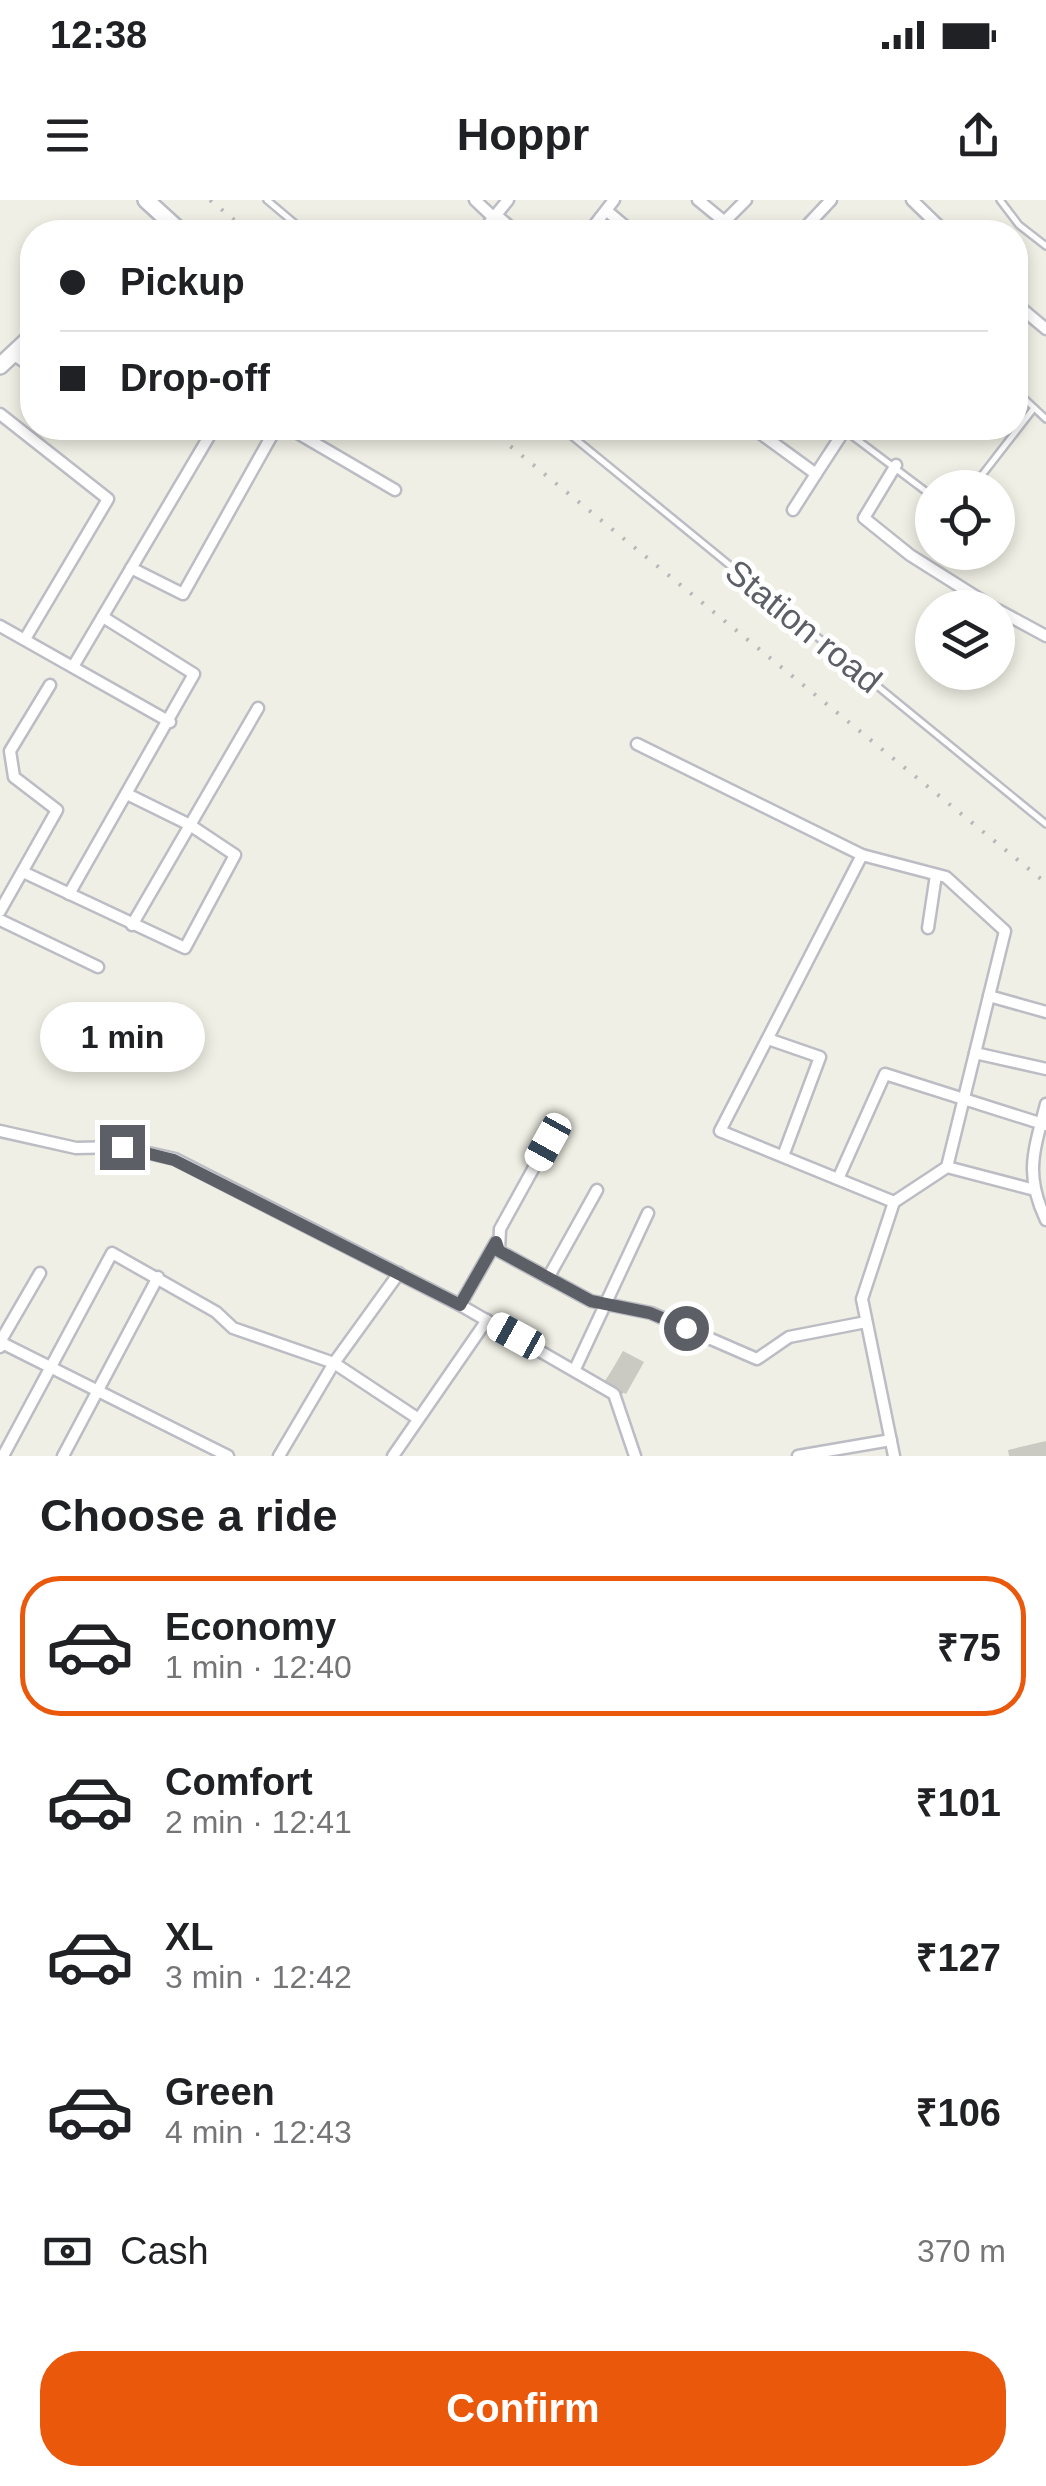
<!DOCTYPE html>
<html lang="en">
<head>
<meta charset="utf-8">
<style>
  body { margin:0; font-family:Arial,sans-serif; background:#f2f2f2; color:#202124; height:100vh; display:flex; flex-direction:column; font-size:38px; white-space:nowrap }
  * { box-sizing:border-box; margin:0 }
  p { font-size:32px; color:#757577 }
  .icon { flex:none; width:55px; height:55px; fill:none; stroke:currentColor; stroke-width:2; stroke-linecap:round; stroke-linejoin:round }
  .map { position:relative; height:1256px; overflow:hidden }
  .panel { display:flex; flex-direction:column; background:#fff; flex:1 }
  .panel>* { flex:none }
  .hud { position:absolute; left:20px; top:20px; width:1008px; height:220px; border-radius:40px; box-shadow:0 5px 15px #0003; display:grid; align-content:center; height:220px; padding:0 40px; background:#fff }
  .buttons { position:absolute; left:915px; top:270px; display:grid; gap:20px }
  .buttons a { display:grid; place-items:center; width:100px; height:100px; border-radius:50%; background:#fff; box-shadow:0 5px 15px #0003; font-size:50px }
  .end { position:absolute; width:45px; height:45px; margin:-22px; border:12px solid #5d5f66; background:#fff; box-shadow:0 0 0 5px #fff }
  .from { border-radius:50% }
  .bubble { position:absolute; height:70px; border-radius:35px; background:#fff; box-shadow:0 5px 15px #0003; font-size:32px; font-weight:700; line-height:70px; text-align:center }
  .car { position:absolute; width:30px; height:60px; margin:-30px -15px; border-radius:12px; box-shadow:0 0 8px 2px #0007; background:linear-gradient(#fff 24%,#345 0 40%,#fff 0 76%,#345 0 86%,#fff 0) }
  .hud b { display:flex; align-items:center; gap:35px; height:95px; font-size:38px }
  .hud b+b { border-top:2px solid #e0e0e0 }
  .hud i { width:25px; height:25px; background:#202124 }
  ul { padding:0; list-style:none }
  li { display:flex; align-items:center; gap:30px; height:140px; margin:0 20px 15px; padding:0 20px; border:5px solid transparent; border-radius:40px }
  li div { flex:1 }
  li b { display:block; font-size:38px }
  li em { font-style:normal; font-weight:700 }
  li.on { border-color:#ea580c }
  li>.icon { width:90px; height:90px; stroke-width:1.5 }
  h2 { padding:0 40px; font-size:45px; line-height:120px }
  .pay { display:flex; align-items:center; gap:25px; height:110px; padding:0 40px; font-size:38px }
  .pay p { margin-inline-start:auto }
  .button { display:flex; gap:20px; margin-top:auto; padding:20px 40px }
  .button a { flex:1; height:115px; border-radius:40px; background:#ea580c; color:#fff; font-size:40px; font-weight:700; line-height:115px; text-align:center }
  .status { display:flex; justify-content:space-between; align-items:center; height:70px; padding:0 50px; background:#fff; direction:ltr }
  .status svg { height:28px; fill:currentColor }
  header { display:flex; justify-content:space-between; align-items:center; height:130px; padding:0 40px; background:#fff; font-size:45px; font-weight:700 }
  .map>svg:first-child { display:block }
  .shadow { fill:#0003 }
  .building { fill:#cac9c2 }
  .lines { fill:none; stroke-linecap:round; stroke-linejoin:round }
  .lane-casing { stroke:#bcbdc4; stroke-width:10 }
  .street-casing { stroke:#bcbdc4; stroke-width:15 }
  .secondary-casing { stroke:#babcc3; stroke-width:20 }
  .lane { stroke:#fff; stroke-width:5 }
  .street { stroke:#fff; stroke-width:10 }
  .secondary { stroke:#fff; stroke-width:15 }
  .rail { stroke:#b8b8b9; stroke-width:4; stroke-dasharray:2.5 12; stroke-linecap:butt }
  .route { stroke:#5d5f66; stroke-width:12 }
  .labels { text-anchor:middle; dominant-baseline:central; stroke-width:10; stroke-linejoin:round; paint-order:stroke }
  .street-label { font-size:35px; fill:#5d5f66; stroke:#fff }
</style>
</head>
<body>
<div class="status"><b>12:38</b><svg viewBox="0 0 49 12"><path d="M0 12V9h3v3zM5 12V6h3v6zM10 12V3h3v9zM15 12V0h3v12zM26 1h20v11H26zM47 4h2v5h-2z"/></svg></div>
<header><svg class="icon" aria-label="menu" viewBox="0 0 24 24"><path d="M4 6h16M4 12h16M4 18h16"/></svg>Hoppr<svg class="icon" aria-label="share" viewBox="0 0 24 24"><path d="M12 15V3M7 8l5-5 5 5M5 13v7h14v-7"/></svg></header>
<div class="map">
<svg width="1046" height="1256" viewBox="0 0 1046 1256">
  <rect width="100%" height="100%" fill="#efefe5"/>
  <path class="shadow" d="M 623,1154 L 624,1192 L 616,1200 L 599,1190 Z"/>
  <g class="building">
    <path d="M 623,1151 L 644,1162 L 626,1194 L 605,1182 Z"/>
    <path d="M 1046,1241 L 1046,1256 L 1009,1256 L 1008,1250 Z"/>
  </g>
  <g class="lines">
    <defs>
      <g id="lane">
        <path d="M 267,0 L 305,32"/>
        <path d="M 1000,0 L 1019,25 L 1046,46"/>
        <path d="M 1015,190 L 1046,219"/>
        <path d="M 562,228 L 1046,624"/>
        <path d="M 847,232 L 932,296"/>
        <path d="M 972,288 L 1034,208"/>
      </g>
      <g id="street">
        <path d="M 475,0 L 494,18"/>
        <path d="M 698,0 L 737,32"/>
        <path d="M 912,0 L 945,32"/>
        <path d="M 607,11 L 632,32"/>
        <path d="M 496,15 L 516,32"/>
        <path d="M 724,22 L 746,0"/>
        <path d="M 482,32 L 508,0"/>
        <path d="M 589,32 L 614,0"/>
        <path d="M 801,32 L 831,0"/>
        <path d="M 1015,103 L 1046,129"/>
        <path d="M 13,154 L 32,167"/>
        <path d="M 0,214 L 108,299 L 25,439"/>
        <path d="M 289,228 L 395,290"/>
        <path d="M 753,228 L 816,274 L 846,228"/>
        <path d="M 896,265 L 864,318 L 910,355 L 994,408"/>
        <path d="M 793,310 L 816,274"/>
        <path d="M 131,368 L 183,394 L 276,228"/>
        <path d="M 998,410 L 1046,436"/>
        <path d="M 0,426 L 170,522"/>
        <path d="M 74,465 L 214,228"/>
        <path d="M 637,544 L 862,655 L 946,677 L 1005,731 L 947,967 L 894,1002"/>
        <path d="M 862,655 L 720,931 L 894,1002 L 862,1099 L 894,1256"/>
        <path d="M 23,672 L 185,748 L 235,655 L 190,625 L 127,594"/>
        <path d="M 69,694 L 194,474 L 103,417"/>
        <path d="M 0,711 L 57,610 L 14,577 L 10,551 L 50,485"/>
        <path d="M 0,720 L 98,767"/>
        <path d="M 132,725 L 258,508"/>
        <path d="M 928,728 L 936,675"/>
        <path d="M 989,796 L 1046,812"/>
        <path d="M 768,839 L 820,857 L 783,956"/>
        <path d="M 975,853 L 1046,869"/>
        <path d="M 1046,904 C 1034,951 1024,974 1046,1020"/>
        <path d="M 0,931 L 76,948 L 122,947 L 175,959 L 460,1105 L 614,1194 L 635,1256"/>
        <path d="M 548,942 L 500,1029 L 499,1051 L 591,1101 L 651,1113 L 757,1159 L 789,1137 L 866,1122"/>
        <path d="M 947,967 L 1031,989"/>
        <path d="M 838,979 L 885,874 L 1046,925"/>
        <path d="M 548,1078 L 597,990"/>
        <path d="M 460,1105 L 496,1042"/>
        <path d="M 0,1142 L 40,1073"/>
        <path d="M 0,1147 L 2,1143 L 228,1256"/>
        <path d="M 575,1169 L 648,1013"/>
        <path d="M 3,1256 L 112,1053 L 216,1112 L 233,1128 L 334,1163 L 417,1218"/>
        <path d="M 63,1256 L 158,1077"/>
        <path d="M 279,1256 L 334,1163 L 399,1073"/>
        <path d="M 393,1256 L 487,1120"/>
        <path d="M 798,1256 L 891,1240"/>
      </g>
      <g id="secondary">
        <path d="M 146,0 L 181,32"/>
        <path d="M 0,166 L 32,136"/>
      </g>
    </defs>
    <use href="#lane" class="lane-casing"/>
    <use href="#street" class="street-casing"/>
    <use href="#secondary" class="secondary-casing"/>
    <use href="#lane" class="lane"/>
    <use href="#street" class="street"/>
    <use href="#secondary" class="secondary"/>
    <g class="rail">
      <path d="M 210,0 L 249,32"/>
      <path d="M 488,228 L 1046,683"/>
    </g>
  </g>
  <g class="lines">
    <path class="route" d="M 122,947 L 174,960 L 460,1105 L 496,1042 L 499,1051 L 591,1101 L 650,1113 L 686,1128"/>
  </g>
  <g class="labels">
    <g class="street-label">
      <text transform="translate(804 426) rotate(39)">Station road</text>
    </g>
  </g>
</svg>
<div class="buttons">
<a><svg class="icon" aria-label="locate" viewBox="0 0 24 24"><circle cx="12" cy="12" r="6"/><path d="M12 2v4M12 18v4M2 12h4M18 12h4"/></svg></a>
<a><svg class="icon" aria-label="layers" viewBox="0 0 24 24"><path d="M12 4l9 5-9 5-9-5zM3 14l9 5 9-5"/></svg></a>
</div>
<i class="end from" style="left:686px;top:1128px"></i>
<i class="end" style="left:122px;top:947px"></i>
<div class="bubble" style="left:40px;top:802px;width:165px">1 min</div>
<i class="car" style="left:548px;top:942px;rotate:209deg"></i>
<i class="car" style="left:516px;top:1136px;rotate:299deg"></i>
<div class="hud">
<b><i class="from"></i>Pickup</b>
<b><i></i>Drop-off</b>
</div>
</div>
<section class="panel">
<h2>Choose a ride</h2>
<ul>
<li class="on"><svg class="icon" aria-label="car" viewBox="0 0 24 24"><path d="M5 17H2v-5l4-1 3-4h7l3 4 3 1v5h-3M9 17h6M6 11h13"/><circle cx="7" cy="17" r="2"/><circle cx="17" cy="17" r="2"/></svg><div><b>Economy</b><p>1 min · 12:40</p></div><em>₹75</em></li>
<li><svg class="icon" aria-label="car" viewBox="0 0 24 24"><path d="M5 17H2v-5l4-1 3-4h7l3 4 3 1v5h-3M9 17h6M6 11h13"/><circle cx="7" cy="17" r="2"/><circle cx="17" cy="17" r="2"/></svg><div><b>Comfort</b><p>2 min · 12:41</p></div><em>₹101</em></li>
<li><svg class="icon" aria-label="car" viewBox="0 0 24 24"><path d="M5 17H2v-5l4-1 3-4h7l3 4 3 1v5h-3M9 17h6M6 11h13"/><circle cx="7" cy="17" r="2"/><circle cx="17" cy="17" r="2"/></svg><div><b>XL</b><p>3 min · 12:42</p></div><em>₹127</em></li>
<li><svg class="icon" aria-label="car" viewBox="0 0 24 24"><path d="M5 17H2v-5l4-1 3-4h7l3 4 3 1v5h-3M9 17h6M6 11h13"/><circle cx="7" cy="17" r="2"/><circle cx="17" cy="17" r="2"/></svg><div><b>Green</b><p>4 min · 12:43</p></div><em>₹106</em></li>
</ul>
<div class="pay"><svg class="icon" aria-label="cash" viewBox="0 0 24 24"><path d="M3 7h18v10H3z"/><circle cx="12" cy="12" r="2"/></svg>Cash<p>370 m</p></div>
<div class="button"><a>Confirm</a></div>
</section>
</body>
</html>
